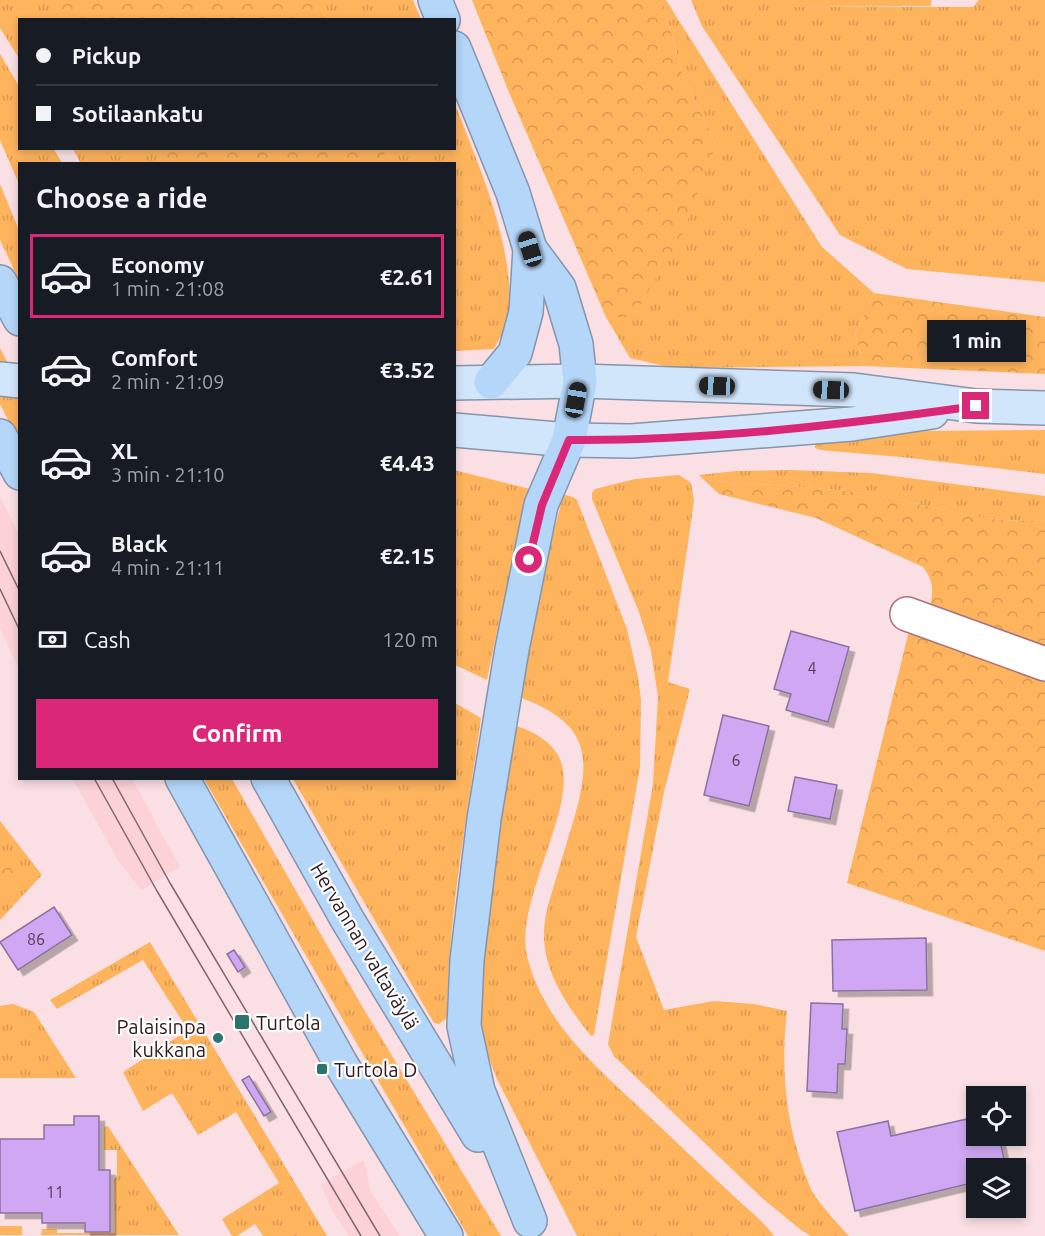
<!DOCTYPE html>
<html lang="en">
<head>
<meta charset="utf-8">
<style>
  body { margin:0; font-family:Ubuntu,sans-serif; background:#242831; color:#f1f3f6; height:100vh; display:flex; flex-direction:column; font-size:22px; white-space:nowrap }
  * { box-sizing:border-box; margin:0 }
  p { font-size:20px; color:#9ea1a6 }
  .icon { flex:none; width:33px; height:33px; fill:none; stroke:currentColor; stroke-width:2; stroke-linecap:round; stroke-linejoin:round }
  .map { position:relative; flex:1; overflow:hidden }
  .side { position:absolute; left:18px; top:162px; width:438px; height:618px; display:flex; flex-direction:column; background:#171b24; border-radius:0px; box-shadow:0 3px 9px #0003 }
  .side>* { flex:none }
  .guide { position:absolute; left:18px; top:18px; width:438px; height:132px; border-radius:0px; box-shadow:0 3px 9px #0003; display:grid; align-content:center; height:132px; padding:0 18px; background:#171b24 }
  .fabs { position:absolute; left:966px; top:1086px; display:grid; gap:12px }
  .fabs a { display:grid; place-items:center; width:60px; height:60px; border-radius:0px; background:#171b24; box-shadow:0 3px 9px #0003; font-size:30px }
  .end { position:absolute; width:27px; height:27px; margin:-14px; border:8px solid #db2777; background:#fff; box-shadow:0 0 0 3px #fff }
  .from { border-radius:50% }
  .bubble { position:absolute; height:42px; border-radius:0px; background:#171b24; box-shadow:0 3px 9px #0003; font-size:20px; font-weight:700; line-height:42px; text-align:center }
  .car { position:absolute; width:18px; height:36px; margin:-18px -9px; border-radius:8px; box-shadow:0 0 4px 2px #0007; background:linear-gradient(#222 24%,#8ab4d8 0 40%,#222 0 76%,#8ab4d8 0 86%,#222 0) }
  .guide b { display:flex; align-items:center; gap:21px; height:57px; font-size:22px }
  .guide b+b { border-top:2px solid #363941 }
  .guide i { width:15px; height:15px; background:#f1f3f6 }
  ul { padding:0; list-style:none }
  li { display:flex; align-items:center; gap:18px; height:84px; margin:0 12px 9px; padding:0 6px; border:3px solid transparent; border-radius:0px }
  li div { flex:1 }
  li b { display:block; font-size:22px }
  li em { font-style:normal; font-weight:700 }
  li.active { border-color:#db2777 }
  li>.icon { width:54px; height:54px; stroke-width:1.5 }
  h2 { padding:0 18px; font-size:27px; line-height:72px }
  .pay { display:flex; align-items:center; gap:15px; height:66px; padding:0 18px; font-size:22px }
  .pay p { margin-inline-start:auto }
  .primary-button { display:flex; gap:12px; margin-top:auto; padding:12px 18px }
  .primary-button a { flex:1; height:69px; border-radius:0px; background:#db2777; color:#fff; font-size:24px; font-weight:700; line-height:69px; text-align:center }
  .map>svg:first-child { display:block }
  .built { fill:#fdd1d8 }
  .grass { fill:url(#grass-tufts) }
  .forest { fill:url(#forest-crowns) }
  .park { fill:#feb35d }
  .building { fill:#cfa7f3; stroke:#89729f; stroke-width:1.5; filter:url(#shadow) }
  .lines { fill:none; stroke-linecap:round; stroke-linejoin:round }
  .minor-casing { stroke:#aa717b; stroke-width:36 }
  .major-casing { stroke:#8694ac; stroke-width:36 }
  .highway-casing { stroke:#8694ac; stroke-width:36 }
  .minor { stroke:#fff; stroke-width:33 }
  .major { stroke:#d2e6fb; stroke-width:33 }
  .highway { stroke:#b4d6f8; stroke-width:33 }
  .tram { stroke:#7e666b; stroke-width:1.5 }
  .route { stroke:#db2777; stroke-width:8 }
  .poi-dot { fill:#2b746e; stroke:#fff; stroke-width:2 }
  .labels { text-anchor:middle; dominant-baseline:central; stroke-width:4.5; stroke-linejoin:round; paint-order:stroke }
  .number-label { font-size:16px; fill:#583d54 }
  .street-label { font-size:20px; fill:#311a1f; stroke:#fff }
  .poi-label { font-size:20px; fill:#311a1f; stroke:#fff; text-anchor:start }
</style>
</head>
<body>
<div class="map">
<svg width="1045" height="1236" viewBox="0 0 1045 1236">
  <defs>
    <pattern id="grass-tufts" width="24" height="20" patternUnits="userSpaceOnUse" patternTransform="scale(1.5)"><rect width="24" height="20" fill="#feb35d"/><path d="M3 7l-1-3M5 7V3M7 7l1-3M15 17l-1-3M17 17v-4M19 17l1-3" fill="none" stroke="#da9950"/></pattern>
    <pattern id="forest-crowns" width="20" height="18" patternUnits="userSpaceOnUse" patternTransform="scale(1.5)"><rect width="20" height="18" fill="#feb35d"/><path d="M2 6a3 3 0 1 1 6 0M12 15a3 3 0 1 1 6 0" fill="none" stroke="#da9950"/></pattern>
    <filter id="shadow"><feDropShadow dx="5.5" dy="5.5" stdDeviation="0" flood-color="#0004"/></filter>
  </defs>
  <rect width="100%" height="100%" fill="#fae0e4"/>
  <g class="built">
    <path d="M 0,497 L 19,534 L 19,669 L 0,628 Z"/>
    <path d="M 73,779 L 132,779 L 180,867 L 141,890 L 117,859 Z"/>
    <path d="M 364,1160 L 371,1192 L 400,1236 L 349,1236 L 331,1209 L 321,1184 Z"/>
  </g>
  <g class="grass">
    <path d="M 0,0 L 413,0 L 421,19 L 20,20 L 19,58 L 0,28 Z"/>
    <path d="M 662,0 L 666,0 L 822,247 L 874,293 L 855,334 L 864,366 L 673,368 L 630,358 L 606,317 L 633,316 L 716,144 L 683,76 Z"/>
    <path d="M 691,0 L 792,0 L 792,7 L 973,7 L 979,0 L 1045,0 L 1045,282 L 907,269 L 840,235 L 702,26 Z"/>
    <path d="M 0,54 L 19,86 L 20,148 L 54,149 L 62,163 L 20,164 L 19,184 L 0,140 Z"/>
    <path d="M 455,104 C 479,167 515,246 509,315 C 508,326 499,339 494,349 L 455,351 L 454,164 L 81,164 L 73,149 L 454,148 Z"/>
    <path d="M 0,184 L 19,230 L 19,280 L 0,240 Z"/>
    <path d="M 0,348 L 19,385 L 19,441 L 0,404 Z"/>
    <path d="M 1045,430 L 1045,474 L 901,457 L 820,450 L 815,448 L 815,441 L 818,438 L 926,431 Z"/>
    <path d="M 454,470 L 534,490 C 513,552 500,616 487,680 L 455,665 Z"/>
    <path d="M 791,470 L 871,473 L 1045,496 L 1045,520 C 986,526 927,503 869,494 C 815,486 759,485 704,480 L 699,475 L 736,471 Z"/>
    <path d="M 679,475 L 691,483 L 694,501 L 668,682 L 690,689 L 664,792 L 636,937 L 664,1010 L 714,1001 L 754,1004 L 787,1011 C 780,1072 786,1131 811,1189 C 818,1203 838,1224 849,1236 L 811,1236 L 801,1230 L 762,1198 L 614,1056 L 608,1044 L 653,784 L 658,697 L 651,651 L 639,612 L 592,499 L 592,493 L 595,489 L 635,479 Z"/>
    <path d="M 566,495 L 573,497 L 577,500 L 627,629 L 638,677 L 641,700 L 640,767 L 594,1035 L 591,1036 C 569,1008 546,976 544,939 C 543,920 549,902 554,885 C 561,863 567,841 574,819 C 593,753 587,722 519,697 L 541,581 L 563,496 Z"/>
    <path d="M 455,703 L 481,718 C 467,818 448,917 447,1018 L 439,1024 L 434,1023 L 293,779 L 454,778 Z"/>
    <path d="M 516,726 C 533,731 551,741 559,757 C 582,802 514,899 527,956 C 543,1021 593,1064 639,1107 C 668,1134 696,1161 725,1188 C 741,1204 761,1218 774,1236 L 577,1236 L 497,1079 L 488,1056 L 480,1023 L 483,929 Z"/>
    <path d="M 204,779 L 232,779 L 359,1001 L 501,1236 L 468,1236 Z"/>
    <path d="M 0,821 L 42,875 L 0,920 Z"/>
    <path d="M 150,942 L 327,1236 L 263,1236 L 255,1224 L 237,1236 L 232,1236 L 222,1219 L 279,1183 L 236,1112 L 198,1135 L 172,1093 L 143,1111 L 123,1072 L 188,1030 L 143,960 L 57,1009 L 50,1000 Z"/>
    <path d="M 13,1004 L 34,1012 L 76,1078 L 0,1078 L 0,1006 Z"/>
    <path d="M 108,1126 L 113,1134 L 179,1235 L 41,1235 L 42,1229 L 57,1229 L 57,1233 L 115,1233 L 114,1180 L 117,1176 L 117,1150 L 104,1150 L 104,1127 Z"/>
    <rect x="0" y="1226" width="22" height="9"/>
  </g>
  <g class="forest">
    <path d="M 64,0 L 320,0 L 333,19 L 62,19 L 60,8 Z"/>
    <path d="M 472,0 L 662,0 L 683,76 L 716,144 L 682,235 L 633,317 L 606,317 L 508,90 Z"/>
    <path d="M 160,149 L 383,149 L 388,163 L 169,163 Z"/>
    <path d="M 874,293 L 1045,317 L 1045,374 L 864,366 L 855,334 Z"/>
    <path d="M 704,480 C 759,485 815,486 869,494 C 927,503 986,526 1045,520 L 1045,654 L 929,609 C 934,593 934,581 923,567 L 816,518 L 719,494 Z"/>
    <path d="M 910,627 L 1045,663 L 1045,951 L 847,883 Z"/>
    <path d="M 0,856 L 20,874 L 0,888 Z"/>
  </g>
  <path class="park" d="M 792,0 L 931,0 L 931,6 L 792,7 Z"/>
  <g class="building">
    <path d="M 791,631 L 849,647 L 828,722 L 786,710 L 791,694 L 774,689 Z"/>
    <path d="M 723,715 L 769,726 L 749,806 L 704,795 Z"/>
    <path d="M 795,777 L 837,785 L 830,819 L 788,811 Z"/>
    <path d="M 54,907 L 72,935 L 18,970 L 0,942 Z"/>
    <path d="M 926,938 L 927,990 L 833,991 L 832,940 Z"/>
    <path d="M 234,950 L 245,967 L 238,972 L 227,954 Z"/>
    <path d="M 811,1003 L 843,1004 L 842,1029 L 847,1029 L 845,1064 L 838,1064 L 837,1093 L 807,1091 Z"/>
    <path d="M 249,1076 L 271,1112 L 264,1116 L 242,1080 Z"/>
    <path d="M 74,1116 L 99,1116 L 99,1170 L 110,1170 L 110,1232 L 85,1232 L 85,1223 L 42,1223 L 42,1213 L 0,1213 L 0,1139 L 44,1139 L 44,1125 L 74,1125 Z"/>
    <path d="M 976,1117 L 976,1136 L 999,1136 L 1006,1168 L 976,1168 L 976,1182 L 855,1211 L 837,1132 L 888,1121 L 891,1136 Z"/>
  </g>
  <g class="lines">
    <defs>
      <path id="minor" d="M 907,614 L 1045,664"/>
      <g id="major">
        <path d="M 0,379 L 20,381"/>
        <path d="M 454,383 L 580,381 L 854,390 L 976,406 L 1045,408"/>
        <path d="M 454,430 L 569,440 L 631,441 L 852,424 L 932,412"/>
      </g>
      <g id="highway">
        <path d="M 435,0 L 443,20"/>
        <path d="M 454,48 L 513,193 L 530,249 L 559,288 L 576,344 L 580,381 L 569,440 L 541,505 L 512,649 L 484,819 L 467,960 L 464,1026 L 478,1091 L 530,1221"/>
        <path d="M 0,282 L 20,319"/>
        <path d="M 491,382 L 515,353 L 526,312 L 530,249"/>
        <path d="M 0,436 L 20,473"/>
        <path d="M 182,778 L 341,1064 L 446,1236"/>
        <path d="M 268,778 L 347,919 L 478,1135"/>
      </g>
    </defs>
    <use href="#minor" class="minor-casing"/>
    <use href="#major" class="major-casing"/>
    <use href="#highway" class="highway-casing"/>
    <use href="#minor" class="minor"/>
    <use href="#major" class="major"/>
    <use href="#highway" class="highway"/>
    <g class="tram">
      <path d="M 0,551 L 20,592"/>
      <path d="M 0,589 L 20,631"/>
      <path d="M 94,778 L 157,891 L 361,1236"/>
      <path d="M 112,778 L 170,883 L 380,1236"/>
    </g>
  </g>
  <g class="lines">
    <path class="route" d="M 529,560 L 542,505 L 569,440 C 705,441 841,425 976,406"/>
  </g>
  <g class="poi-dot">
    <rect x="234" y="1014" width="16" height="16" rx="3"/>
    <circle cx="218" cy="1038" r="6"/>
    <rect x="316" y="1063" width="12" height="12" rx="3"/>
  </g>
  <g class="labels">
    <g class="number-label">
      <text x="812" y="668">4</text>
      <text x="736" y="760">6</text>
      <text x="36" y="939">86</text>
      <text x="55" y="1192">11</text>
    </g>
    <g class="street-label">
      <text transform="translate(365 946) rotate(59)">Hervannan valtaväylä</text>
    </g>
    <g class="poi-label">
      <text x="256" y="1022">Turtola</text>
      <text x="206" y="1026" text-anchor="end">Palaisinpa<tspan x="206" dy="23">kukkana</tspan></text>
      <text x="334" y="1069">Turtola D</text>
    </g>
  </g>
</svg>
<div class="fabs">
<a><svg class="icon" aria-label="locate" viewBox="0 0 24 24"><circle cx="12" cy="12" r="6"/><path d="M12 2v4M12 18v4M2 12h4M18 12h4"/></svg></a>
<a><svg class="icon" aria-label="layers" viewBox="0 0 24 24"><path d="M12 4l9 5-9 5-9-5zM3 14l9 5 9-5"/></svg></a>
</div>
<i class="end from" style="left:529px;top:560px"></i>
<i class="end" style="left:976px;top:406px"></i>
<div class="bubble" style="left:927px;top:320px;width:99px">1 min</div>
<i class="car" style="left:530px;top:249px;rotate:343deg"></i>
<i class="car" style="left:717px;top:386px;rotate:272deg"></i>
<i class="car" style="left:831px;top:390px;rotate:272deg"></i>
<i class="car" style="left:576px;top:400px;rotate:10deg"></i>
<div class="guide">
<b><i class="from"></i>Pickup</b>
<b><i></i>Sotilaankatu</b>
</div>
<section class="side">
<h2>Choose a ride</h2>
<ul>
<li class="active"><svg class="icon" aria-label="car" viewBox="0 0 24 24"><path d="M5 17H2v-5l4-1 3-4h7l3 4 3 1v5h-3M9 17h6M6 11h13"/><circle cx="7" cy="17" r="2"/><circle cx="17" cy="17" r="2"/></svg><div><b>Economy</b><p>1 min · 21:08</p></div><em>€2.61</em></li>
<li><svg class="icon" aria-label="car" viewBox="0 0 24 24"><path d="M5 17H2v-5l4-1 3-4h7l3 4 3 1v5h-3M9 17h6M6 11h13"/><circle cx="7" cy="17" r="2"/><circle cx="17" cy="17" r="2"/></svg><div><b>Comfort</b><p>2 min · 21:09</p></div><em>€3.52</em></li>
<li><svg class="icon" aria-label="car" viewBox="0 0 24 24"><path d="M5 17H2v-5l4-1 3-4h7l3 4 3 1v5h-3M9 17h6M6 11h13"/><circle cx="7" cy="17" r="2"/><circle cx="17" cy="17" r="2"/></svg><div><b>XL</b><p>3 min · 21:10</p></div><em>€4.43</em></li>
<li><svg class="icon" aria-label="car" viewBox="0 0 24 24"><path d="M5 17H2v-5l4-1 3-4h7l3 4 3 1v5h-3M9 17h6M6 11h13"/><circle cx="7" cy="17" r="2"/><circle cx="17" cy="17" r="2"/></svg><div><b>Black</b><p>4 min · 21:11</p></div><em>€2.15</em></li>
</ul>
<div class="pay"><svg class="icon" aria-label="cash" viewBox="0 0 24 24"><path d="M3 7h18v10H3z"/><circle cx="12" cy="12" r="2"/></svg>Cash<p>120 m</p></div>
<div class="primary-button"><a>Confirm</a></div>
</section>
</div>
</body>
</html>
